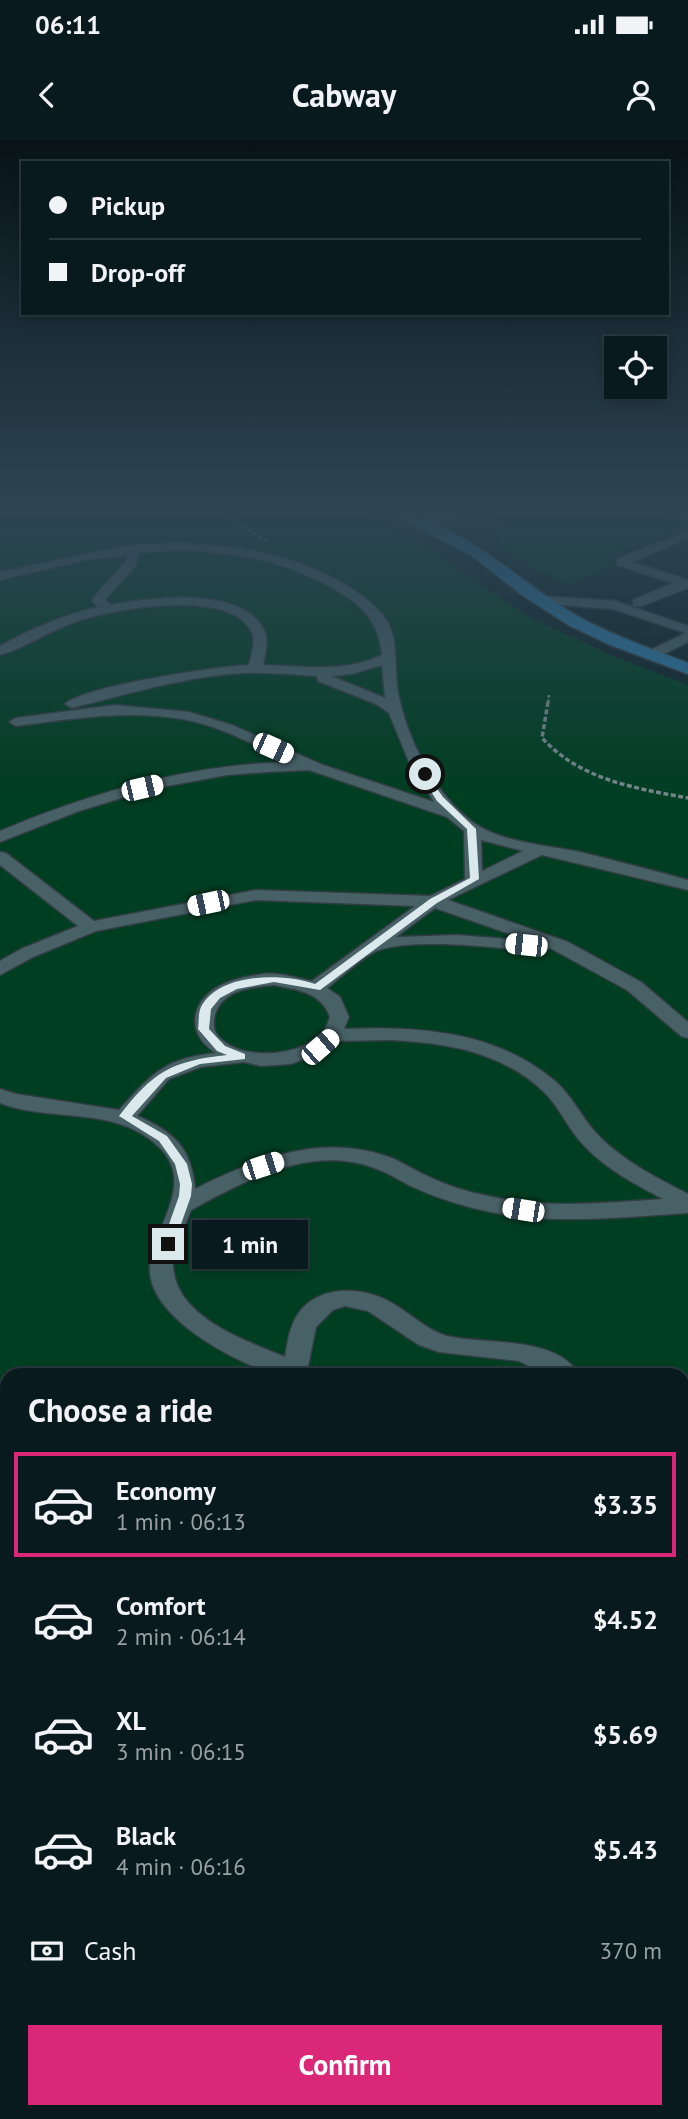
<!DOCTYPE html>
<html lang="en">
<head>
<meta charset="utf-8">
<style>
  body { margin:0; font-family:"PT Sans",sans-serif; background:#17272c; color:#f1f3f6; height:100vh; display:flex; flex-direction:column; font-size:26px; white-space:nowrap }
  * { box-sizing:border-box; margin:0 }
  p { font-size:23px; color:#99a1a4 }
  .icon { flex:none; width:38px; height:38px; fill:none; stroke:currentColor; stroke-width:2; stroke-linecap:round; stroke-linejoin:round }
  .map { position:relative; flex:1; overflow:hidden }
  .sheet { position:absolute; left:0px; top:1228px; width:690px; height:751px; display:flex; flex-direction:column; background:#091a1f; border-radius:21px 21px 0 0; box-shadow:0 4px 10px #0003,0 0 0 2px #29383d }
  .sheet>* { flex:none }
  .guide { position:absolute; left:21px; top:21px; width:648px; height:154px; border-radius:0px; box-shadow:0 4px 10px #0003,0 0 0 2px #29383d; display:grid; align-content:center; height:154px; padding:0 28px; background:#091a1f }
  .controls { position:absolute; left:604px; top:196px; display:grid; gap:14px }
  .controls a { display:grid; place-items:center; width:63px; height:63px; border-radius:0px; background:#091a1f; box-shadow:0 4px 10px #0003,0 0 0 2px #29383d; font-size:35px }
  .end { position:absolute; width:32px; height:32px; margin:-16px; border:9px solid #dbe9ec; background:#111; box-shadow:0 0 0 4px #111 }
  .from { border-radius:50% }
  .bubble { position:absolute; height:49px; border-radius:0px; background:#091a1f; box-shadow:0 4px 10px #0003,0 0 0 2px #29383d; font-size:23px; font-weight:700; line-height:49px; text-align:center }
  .car { position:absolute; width:21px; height:42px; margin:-21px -10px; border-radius:9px; box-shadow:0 0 5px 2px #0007; background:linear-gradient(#fff 24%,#345 0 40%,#fff 0 76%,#345 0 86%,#fff 0) }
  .guide b { display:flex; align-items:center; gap:24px; height:66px; font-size:26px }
  .guide b+b { border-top:2px solid #29383d }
  .guide i { width:18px; height:18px; background:#f1f3f6 }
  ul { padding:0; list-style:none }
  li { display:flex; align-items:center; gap:21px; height:105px; margin:0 14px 10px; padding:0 14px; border:4px solid transparent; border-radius:0px }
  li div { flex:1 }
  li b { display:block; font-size:26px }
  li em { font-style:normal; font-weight:700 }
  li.active { border-color:#db2777 }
  li>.icon { width:63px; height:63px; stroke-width:1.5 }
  h2 { padding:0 28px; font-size:32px; line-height:84px }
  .pay { display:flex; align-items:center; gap:18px; height:77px; padding:0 28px; font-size:26px }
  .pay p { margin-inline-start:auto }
  .action { display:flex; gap:14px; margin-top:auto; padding:14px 28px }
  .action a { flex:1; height:80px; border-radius:0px; background:#db2777; color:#fff; font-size:28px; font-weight:700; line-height:80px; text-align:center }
  .status { display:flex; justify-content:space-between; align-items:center; height:49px; padding:0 35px; background:#091a1f; direction:ltr }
  .status svg { height:19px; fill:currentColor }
  header { display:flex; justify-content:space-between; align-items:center; height:91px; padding:0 28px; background:#091a1f; font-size:32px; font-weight:700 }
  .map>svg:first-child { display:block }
  .green { fill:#003e22 }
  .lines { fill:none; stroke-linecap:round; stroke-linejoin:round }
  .minor-casing { stroke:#303d41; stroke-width:3 }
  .major-casing { stroke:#303d41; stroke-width:3 }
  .path-far1 { stroke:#73858a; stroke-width:2.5; stroke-dasharray:4.5 2; stroke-linecap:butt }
  .path { stroke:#73858a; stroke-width:3.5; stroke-dasharray:5 2.5; stroke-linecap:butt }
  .minor { fill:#486167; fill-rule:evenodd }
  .major { fill:#2d78a7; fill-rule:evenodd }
  .route { fill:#dbe9ec }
</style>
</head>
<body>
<div class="status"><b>06:11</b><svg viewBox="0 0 49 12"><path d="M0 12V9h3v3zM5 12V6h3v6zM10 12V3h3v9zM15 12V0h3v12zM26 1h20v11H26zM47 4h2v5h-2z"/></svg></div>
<header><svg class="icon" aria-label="back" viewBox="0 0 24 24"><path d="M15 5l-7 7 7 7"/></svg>Cabway<svg class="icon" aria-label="person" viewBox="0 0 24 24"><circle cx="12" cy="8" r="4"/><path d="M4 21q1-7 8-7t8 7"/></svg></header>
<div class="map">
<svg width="688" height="1979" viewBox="0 0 688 1979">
  <rect width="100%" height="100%" fill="#0c2329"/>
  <g class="green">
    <path d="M 0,374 L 364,374 L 423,403 L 489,451 L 533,479 L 613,516 L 688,545 L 688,1979 L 276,1979 L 269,1972 L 682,1972 L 682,1236 L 7,1236 L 7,1728 L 0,1721 Z"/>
    <path d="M 496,374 L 657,374 L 688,385 L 609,417 L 607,422 L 615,425 L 570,444 L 546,435 L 496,405 L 503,400 L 487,392 L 509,385 Z"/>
  </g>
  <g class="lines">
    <defs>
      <g id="minor">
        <path d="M 436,374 L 448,374 L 449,378 L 432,389 L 424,389 L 424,385 L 437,377 Z"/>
        <path d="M 675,374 L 688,374 L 688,379 L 677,376 Z"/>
        <path d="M 688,391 L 688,398 L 632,422 L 688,440 L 688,448 L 641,466 L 633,466 L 633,460 L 673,443 L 617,425 L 617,419 Z"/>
        <path d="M 178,403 C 242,406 290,413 346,445 C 363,456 383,469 391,489 C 398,509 394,531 398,552 C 406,595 431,647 465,676 C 495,703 542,704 580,712 C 616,721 652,730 688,740 L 688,750 L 542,715 L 448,760 L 568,802 L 641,842 L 688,882 L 688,898 L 681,896 L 627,850 L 550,808 L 541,813 C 502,807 416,798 379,810 C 364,815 341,838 327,848 L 340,857 L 349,877 L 344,889 C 419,886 497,891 556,942 C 572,956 581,976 595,992 C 621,1020 655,1037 688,1054 L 688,1073 C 623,1077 556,1085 491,1072 C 466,1067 439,1059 415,1048 C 402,1042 391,1034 377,1029 C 313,1003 246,1040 191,1070 C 186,1084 172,1113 173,1126 C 176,1178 245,1200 285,1217 C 287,1207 288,1195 292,1186 C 307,1144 360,1144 392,1163 C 410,1173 426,1190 447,1196 C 484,1205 558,1195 580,1236 L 549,1236 L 519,1221 L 439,1212 L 419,1205 L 368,1171 L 345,1166 L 333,1170 L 316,1187 L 306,1236 C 297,1236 287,1237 279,1235 C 237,1224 144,1176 150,1124 C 154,1086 195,1045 161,1009 C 118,964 49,983 0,963 L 0,949 L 16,954 L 119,970 C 152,934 164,918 216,913 C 185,894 190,861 221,845 C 234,839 249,836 263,834 C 279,832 296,838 312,841 L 415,766 L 256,760 L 96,791 L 33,817 L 0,835 L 0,821 L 21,809 L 78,786 L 0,725 L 0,712 L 6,713 L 94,781 L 256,750 L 430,756 L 465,739 L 464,691 L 447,677 L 309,630 L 267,632 L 227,635 L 151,649 L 79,671 L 0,702 L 0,691 C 93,652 190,624 291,622 C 258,607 223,587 187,580 C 129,569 73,579 16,586 L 9,582 L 16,578 L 115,565 L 189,572 L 232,585 L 323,625 L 434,662 L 409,622 L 389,573 L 376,564 L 318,541 L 317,536 C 292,535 267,532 242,533 C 183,537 128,554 72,568 L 65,564 C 84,546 219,526 249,525 C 251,515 256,502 252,493 C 233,448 120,468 84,479 C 55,487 28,507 0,515 L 0,506 C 31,489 63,475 98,467 L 92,461 L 93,458 L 126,421 L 128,415 L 86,420 L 0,440 L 0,432 L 130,405 ZM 178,410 C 237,413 282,419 334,449 C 362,465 379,481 382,515 C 343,533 304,526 263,525 C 265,514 269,502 265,492 C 245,445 150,457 111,465 L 105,460 L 136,425 L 139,413 ZM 382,525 L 385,558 L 331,536 L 352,534 ZM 481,700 L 523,711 L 482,731 ZM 435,768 L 530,801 L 457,795 L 396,797 ZM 274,845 C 298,850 321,852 330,877 C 328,882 326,888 323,892 C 302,917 240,922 218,896 C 213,890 213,883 215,875 C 222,850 252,847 274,845 ZM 391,900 C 448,903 503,912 545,953 C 559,967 567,986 580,1001 C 602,1027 633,1043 663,1059 C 605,1063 545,1069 488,1056 C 467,1052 446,1045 427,1036 C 414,1030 402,1022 389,1017 C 322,993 256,1018 195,1049 C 192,1008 173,991 137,976 L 169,939 L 201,927 L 244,922 L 261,926 L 291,924 L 322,912 L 336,901 Z"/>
        <path d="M 541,456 L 615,461 L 688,486 L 688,502 L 656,518 L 646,518 L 646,512 L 686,493 L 613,469 L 537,463 L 537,457 Z"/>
        <path d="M 682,1280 L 688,1281 L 688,1301 L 682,1300 Z"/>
        <path d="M 0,1482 L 7,1485 L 7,1517 L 0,1514 Z"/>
        <path d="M 682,1568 L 688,1569 L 688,1597 L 682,1596 Z"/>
        <rect x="569" y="1972" width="36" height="7"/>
      </g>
      <g id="major">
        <path d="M 392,374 C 454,374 528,450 583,479 C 617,497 653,509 688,523 L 688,534 L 610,505 L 570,486 L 522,455 L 472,416 Z"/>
        <path d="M 0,1772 L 7,1775 L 7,1825 L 0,1822 Z"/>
        <path d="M 161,1972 L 214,1972 L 216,1979 L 163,1979 Z"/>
      </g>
    </defs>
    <use href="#minor" class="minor-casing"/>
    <use href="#major" class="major-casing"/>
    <g class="path-far1">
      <path d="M 227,374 L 266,401"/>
      <path d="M 548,564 L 549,555"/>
    </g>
    <path class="path" d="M 548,562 L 542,598 C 581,640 634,648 688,658"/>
    <use href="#minor" class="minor"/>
    <use href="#major" class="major"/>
  </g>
  <linearGradient id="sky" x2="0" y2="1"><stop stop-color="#071317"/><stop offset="0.57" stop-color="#2e4554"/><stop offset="1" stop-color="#2e4554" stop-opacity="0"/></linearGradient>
  <rect width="688" height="651" fill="url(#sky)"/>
  <path class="route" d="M 425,632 L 443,657 L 476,689 L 479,739 L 437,763 L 320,850 L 274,842 L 237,849 L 220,858 L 211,869 L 209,889 L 225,906 L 245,914 L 245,919 L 200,924 L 166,938 L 132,976 L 167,996 L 187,1024 L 192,1044 L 191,1056 L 174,1104 L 168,1109 L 164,1107 L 162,1104 L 179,1056 L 180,1044 L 175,1024 L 159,1001 L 119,976 C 153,932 171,921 227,915 L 217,911 L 198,889 C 199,883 198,873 201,867 C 219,832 284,833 315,844 L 430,759 L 470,738 L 467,689 L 437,661 L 420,634 Z"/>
</svg>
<div class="controls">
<a><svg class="icon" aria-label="locate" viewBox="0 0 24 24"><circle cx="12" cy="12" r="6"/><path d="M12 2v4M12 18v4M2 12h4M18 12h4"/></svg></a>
</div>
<i class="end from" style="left:425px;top:634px"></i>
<i class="end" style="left:168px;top:1104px"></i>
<div class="bubble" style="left:192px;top:1080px;width:116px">1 min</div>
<i class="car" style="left:273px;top:608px;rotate:114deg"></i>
<i class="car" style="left:142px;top:648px;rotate:77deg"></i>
<i class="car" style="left:208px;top:763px;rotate:258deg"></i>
<i class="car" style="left:526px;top:805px;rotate:276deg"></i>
<i class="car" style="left:320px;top:907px;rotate:49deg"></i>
<i class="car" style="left:263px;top:1026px;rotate:72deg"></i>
<i class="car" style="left:523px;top:1070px;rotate:279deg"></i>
<div class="guide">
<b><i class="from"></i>Pickup</b>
<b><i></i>Drop-off</b>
</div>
<section class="sheet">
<h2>Choose a ride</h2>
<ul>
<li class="active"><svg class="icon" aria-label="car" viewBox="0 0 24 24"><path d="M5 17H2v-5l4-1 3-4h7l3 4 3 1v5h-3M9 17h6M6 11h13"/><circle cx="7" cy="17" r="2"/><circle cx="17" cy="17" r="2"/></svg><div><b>Economy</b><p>1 min · 06:13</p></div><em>$3.35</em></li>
<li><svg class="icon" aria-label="car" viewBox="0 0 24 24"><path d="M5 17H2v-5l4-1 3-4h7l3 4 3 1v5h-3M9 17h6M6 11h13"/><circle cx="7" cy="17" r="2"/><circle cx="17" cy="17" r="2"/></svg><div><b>Comfort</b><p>2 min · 06:14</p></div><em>$4.52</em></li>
<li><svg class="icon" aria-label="car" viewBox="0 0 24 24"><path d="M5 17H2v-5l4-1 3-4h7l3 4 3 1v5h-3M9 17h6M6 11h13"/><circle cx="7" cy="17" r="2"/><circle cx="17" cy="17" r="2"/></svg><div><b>XL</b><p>3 min · 06:15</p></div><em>$5.69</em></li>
<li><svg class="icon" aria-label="car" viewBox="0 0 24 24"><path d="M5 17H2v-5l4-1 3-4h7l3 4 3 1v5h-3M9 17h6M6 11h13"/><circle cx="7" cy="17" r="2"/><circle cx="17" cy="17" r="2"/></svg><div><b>Black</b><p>4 min · 06:16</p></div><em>$5.43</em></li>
</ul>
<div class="pay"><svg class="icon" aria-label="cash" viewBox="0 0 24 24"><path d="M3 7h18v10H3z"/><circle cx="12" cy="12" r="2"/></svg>Cash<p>370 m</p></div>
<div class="action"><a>Confirm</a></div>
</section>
</div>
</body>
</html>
